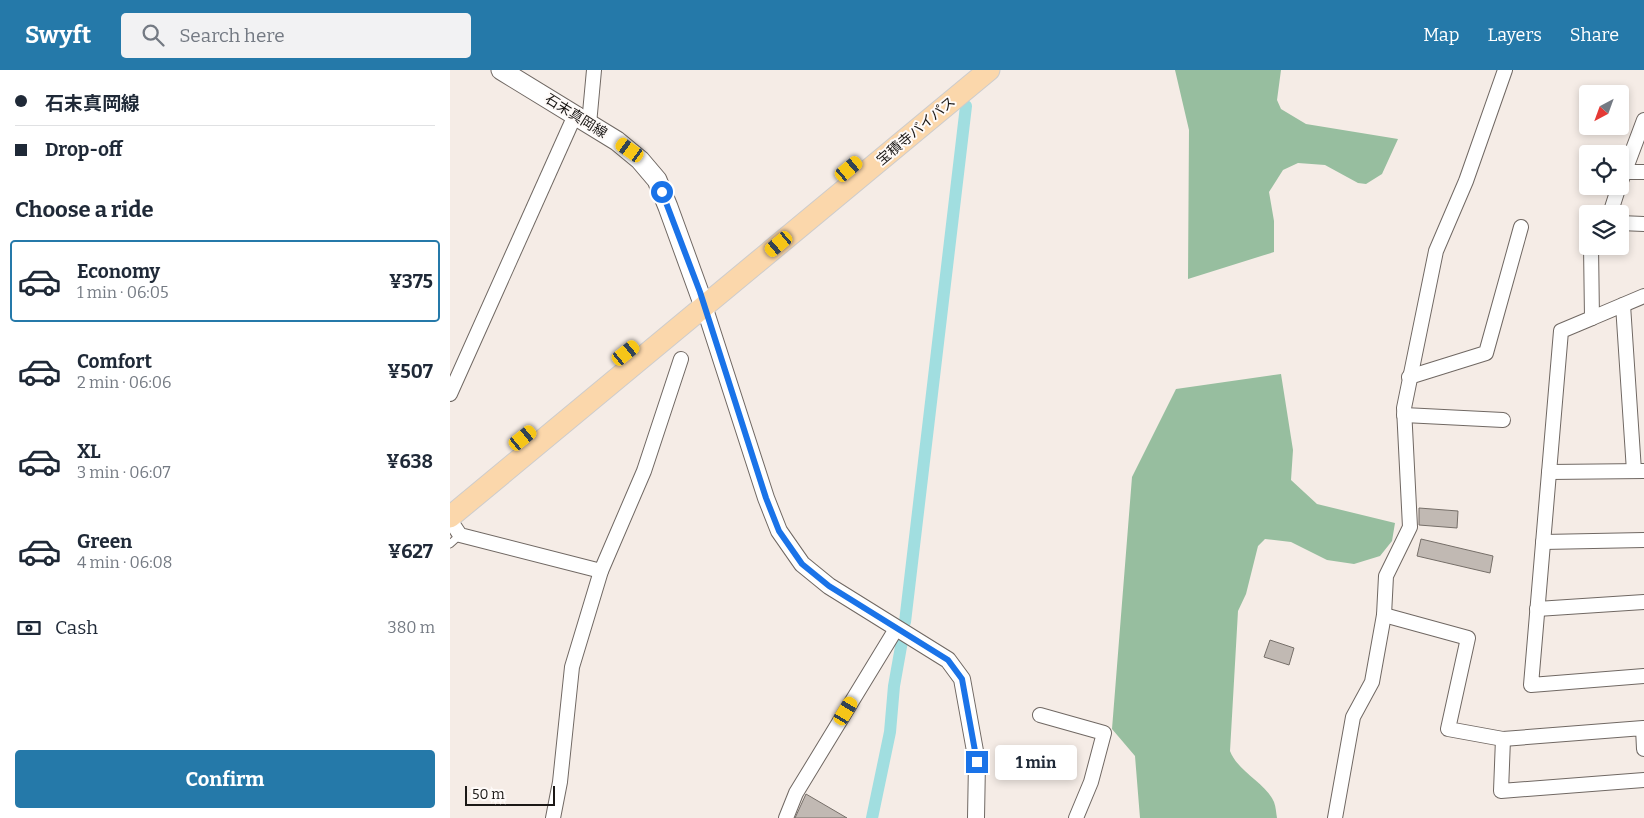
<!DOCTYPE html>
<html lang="en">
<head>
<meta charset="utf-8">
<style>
  body { margin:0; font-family:Bitter,"Noto Sans JP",serif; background:#f2f2f3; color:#1f2937; height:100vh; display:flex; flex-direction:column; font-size:19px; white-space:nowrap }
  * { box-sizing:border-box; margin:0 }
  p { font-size:16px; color:#747a83 }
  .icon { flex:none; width:28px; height:28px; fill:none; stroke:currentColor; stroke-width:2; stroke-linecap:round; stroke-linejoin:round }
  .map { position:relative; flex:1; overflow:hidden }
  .sheet { display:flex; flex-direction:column; background:#fff; width:450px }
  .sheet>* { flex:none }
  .hud { display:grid; align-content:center; height:110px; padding:0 15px; background:#fff }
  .needle { width:32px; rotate:221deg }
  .tools { position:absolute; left:1129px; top:15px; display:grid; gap:10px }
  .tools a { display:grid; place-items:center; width:50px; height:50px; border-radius:5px; background:#fff; box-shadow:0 2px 8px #0003; font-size:25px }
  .scale { position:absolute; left:15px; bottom:12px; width:90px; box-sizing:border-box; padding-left:5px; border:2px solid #1b1816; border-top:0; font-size:14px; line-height:18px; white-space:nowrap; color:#1b1816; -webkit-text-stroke:4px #fefaf8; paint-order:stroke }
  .end { position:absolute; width:22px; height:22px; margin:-11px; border:6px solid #1a73e8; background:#fff; box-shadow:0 0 0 2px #fff }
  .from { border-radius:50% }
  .bubble { position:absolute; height:35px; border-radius:5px; background:#fff; box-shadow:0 2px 8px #0003; font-size:16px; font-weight:700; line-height:35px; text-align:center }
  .car { position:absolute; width:15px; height:30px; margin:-15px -8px; border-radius:6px; box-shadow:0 0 4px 1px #0007; background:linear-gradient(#f5c518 24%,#345 0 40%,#f5c518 0 76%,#345 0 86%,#f5c518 0) }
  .hud b { display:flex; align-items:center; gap:18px; height:48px; font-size:19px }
  .hud b+b { border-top:1px solid #e0e1e3 }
  .hud i { width:12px; height:12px; background:#1f2937 }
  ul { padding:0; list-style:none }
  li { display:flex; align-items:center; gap:15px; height:82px; margin:0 10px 8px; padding:0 5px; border:2px solid transparent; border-radius:5px }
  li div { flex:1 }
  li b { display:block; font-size:19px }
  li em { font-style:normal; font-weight:700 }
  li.selected { border-color:#2579a9 }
  li>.icon { width:45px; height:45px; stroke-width:1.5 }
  h2 { padding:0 15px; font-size:22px; line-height:60px }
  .pay { display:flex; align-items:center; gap:12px; height:55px; padding:0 15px; font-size:19px }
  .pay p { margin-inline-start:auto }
  .button { display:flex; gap:10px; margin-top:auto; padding:10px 15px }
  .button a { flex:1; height:58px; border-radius:5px; background:#2579a9; color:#fff; font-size:20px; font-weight:700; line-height:58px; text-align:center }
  header { display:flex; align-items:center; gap:30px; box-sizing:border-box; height:70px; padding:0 25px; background:#2579a9; color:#fff }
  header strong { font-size:24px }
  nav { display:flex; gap:28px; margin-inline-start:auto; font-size:18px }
  .search { width:350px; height:45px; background:#f2f2f3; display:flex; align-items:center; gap:12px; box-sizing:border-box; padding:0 18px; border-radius:5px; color:#747a83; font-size:19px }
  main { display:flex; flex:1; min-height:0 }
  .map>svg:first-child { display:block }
  .forest { fill:#97be9f }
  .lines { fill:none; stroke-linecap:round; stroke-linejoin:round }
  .canal { stroke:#a1dee0; stroke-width:12 }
  .building { fill:#c1b9b3; stroke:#766f69 }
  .service-casing { stroke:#706863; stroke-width:9 }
  .minor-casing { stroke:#706863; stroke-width:16 }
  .tertiary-casing { stroke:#706863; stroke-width:18 }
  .secondary-casing { stroke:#706863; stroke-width:21 }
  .primary-casing { stroke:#cdcccc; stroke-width:23 }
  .service { stroke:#fff; stroke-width:7 }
  .minor { stroke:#fff; stroke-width:14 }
  .tertiary { stroke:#fff; stroke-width:16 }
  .secondary { stroke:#fff; stroke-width:19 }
  .primary { stroke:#fbd7ab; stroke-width:21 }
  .route { stroke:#1a73e8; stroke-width:6 }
  .labels { text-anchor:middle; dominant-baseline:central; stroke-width:4; stroke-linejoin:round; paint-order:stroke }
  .street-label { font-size:14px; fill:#1b1816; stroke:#fefaf8 }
</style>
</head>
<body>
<header>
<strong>Swyft</strong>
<div class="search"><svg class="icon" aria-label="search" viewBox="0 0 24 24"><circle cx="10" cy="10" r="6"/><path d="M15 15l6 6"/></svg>Search here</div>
<nav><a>Map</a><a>Layers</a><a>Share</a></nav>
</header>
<main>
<section class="sheet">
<div class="hud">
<b><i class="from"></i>石末真岡線</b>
<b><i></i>Drop-off</b>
</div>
<h2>Choose a ride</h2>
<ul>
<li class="selected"><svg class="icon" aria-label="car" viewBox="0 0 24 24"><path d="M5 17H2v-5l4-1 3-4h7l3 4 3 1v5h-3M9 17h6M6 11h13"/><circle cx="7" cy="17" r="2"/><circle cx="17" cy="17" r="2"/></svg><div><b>Economy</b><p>1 min · 06:05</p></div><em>¥375</em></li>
<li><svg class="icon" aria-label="car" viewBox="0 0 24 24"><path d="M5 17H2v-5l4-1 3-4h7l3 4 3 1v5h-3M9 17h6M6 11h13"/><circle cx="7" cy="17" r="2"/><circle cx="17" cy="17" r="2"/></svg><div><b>Comfort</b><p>2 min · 06:06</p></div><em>¥507</em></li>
<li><svg class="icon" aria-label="car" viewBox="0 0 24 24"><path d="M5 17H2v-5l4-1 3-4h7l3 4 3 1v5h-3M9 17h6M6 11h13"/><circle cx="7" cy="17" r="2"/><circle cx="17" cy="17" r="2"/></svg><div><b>XL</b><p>3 min · 06:07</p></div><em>¥638</em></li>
<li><svg class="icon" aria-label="car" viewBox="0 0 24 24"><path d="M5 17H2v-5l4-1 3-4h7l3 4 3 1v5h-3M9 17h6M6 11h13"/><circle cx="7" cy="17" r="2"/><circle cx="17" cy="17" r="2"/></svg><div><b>Green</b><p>4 min · 06:08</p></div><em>¥627</em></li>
</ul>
<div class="pay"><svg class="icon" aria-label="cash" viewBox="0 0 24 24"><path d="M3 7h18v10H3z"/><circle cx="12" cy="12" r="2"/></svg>Cash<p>380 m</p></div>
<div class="button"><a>Confirm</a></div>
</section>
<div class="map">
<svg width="1194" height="748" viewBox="0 0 1194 748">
  <rect width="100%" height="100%" fill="#f5ece6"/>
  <g class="forest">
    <path d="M 725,0 L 831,0 L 827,30 L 831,39 L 856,54 L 948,69 L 932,104 L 916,114 L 908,113 L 875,95 L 848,93 L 833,100 L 819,122 L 824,151 L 824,182 L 738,209 L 739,60 Z"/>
    <path d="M 831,304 L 843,380 L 841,410 L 867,434 L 945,453 L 942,471 L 930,486 L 904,494 L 877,490 L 841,472 L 815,469 L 808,476 L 796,524 L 788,541 L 780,681 C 788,702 816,713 824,732 C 826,737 826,743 827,748 L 690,748 L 685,686 L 662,659 L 682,407 L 726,319 Z"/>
  </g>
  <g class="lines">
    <g class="canal">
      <path d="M 455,552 L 516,36"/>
      <path d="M 422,748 L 440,662 L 444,616 L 452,571"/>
    </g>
  </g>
  <g class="building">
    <path d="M 969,438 L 1008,441 L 1007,458 L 969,455 Z"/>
    <path d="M 971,469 L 1043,486 L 1040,503 L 967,486 Z"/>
    <path d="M 820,570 L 844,578 L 839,595 L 814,587 Z"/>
    <path d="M 356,724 L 397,748 L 345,748 Z"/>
  </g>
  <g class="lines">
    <defs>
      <path id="service" d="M 0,474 L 10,465"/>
      <g id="minor">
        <path d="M 139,54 L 144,0"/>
        <path d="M 1174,102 L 1194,102"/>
        <path d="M 1170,114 L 1194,50"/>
        <path d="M 1160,144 L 1169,116"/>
        <path d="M 1170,153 L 1194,154"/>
        <path d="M 1141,176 L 1142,248 L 1111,261 L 1081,615 L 1194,606"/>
        <path d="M 1173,235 L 1184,401"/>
        <path d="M 1142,248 L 1194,226"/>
        <path d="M 959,307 L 1036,283 L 1071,157"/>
        <path d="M 0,324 L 125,45"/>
        <path d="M 954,345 L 1053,350"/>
        <path d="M 1099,402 L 1194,401"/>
        <path d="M 0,450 L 10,465 L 151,501"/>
        <path d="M 1093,472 L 1194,470"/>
        <path d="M 1087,539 L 1194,532"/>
        <path d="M 934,545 L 1018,568 L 998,659 L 1053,669 L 1193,658 L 1194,679"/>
        <path d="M 590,645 L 654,663 L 641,712 L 626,748"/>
        <path d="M 1053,669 L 1051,721 L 1194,710"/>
        <path d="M 103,748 L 110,712 L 122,597 L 151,501 L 194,401 L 231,289"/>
        <path d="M 336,748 L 346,723 L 446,559"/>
        <path d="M 885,748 L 903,647 L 922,612 L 934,545 L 936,506 L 960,457 L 954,338 L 986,181 L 1016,111 L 1055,0"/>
      </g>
      <path id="tertiary" d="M 254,236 L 316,428 L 329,461 L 352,494 L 379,516 L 498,590 L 512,609 L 527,692 L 526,748"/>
      <path id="secondary" d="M 51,0 L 167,71 L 190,90 L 207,110 L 218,137 L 254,236"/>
      <path id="primary" d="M 0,447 L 539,0"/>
    </defs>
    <use href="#service" class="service-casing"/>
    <use href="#minor" class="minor-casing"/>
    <use href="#tertiary" class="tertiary-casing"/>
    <use href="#secondary" class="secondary-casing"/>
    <use href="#primary" class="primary-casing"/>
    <use href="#service" class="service"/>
    <use href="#minor" class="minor"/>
    <use href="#tertiary" class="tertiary"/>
    <use href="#secondary" class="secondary"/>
    <use href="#primary" class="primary"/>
  </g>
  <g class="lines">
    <path class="route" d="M 212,122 L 250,222 L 316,428 L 329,461 L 352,494 L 379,516 L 498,590 L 512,609 L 527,692"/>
  </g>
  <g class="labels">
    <g class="street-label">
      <text transform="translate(126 46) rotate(32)">石末真岡線</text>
      <text transform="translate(466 61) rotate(-40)">宝積寺バイパス</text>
    </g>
  </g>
</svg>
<div class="tools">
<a><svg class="needle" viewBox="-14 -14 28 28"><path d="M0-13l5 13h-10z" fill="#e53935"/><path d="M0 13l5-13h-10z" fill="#747a83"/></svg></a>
<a><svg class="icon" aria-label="locate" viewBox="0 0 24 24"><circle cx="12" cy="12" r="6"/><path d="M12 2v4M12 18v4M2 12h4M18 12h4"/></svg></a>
<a><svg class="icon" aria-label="layers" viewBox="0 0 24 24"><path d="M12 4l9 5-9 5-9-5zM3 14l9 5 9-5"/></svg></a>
</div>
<div class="scale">50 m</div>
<i class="end from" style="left:212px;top:122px"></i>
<i class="end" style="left:527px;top:692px"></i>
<div class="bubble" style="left:545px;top:675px;width:82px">1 min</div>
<i class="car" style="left:180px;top:80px;rotate:305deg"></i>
<i class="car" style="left:399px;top:99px;rotate:50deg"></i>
<i class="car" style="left:329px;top:174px;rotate:230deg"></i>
<i class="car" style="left:176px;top:283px;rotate:51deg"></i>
<i class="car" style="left:73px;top:368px;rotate:51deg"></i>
<i class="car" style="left:396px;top:641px;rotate:31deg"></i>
</div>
</main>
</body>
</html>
